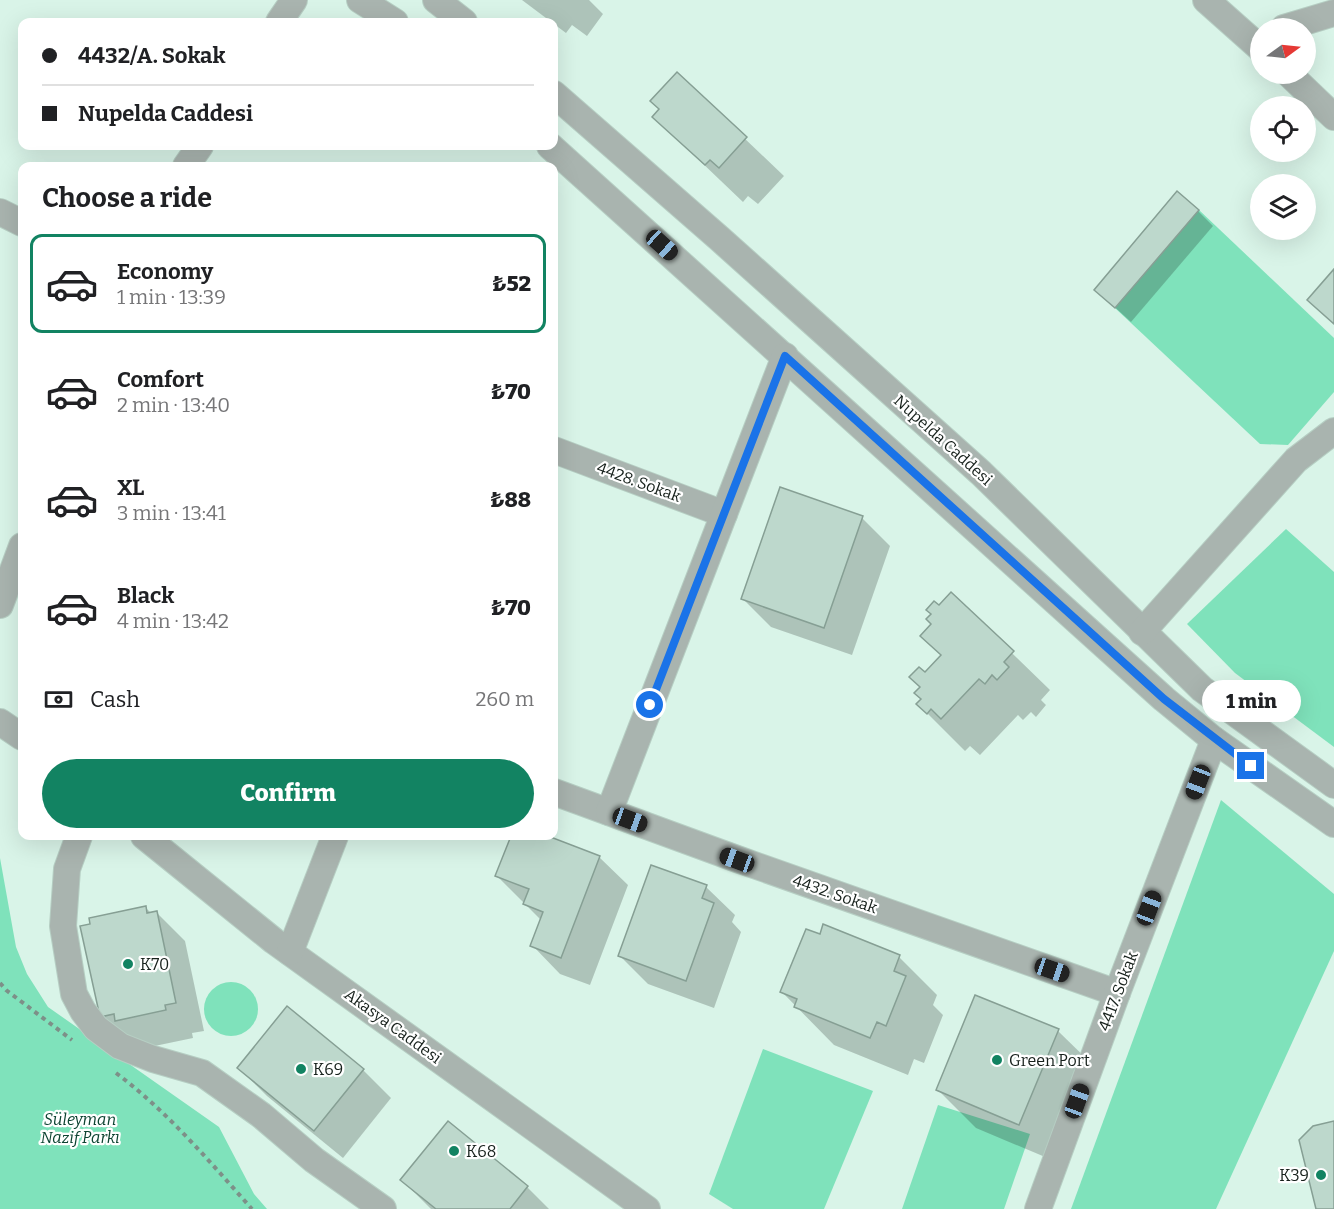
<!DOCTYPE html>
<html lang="en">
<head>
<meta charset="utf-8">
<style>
  body { margin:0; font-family:Bitter,serif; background:#f6f6f6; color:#202124; height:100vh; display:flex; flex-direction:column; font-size:22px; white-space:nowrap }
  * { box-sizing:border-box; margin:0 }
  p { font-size:20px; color:#757577 }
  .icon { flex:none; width:33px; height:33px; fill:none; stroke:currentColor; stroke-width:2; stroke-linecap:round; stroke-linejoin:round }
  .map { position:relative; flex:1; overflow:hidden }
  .sheet { position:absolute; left:18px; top:162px; width:540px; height:678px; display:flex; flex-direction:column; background:#fff; border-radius:12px; box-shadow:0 6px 24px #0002 }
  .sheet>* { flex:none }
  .top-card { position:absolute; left:18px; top:18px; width:540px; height:132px; border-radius:12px; box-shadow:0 6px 24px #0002; display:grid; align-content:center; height:132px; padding:0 24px; background:#fff }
  .needle { width:39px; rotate:75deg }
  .tools { position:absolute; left:1250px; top:18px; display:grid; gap:12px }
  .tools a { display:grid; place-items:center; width:66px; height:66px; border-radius:50%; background:#fff; box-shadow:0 6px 24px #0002; font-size:30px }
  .end { position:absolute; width:27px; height:27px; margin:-14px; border:8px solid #1a73e8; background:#fff; box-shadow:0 0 0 3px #fff }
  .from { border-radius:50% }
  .bubble { position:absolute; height:42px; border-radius:21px; background:#fff; box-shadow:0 6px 24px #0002; font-size:20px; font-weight:800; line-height:42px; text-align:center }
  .car { position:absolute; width:18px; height:36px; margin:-18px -9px; border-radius:8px; box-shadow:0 0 4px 2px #0007; background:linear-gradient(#222 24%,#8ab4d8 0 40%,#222 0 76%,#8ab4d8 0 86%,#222 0) }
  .top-card b { display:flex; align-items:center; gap:21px; height:57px; font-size:22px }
  .top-card b+b { border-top:2px solid #e0e0e0 }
  .top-card i { width:15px; height:15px; background:#202124 }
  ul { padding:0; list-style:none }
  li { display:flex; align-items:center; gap:18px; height:99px; margin:0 12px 9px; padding:0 12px; border:3px solid transparent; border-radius:12px }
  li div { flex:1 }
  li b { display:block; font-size:22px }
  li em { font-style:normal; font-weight:800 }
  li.on { border-color:#128362 }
  li>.icon { width:54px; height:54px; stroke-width:1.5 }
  h2 { padding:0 24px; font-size:27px; line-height:72px }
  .pay { display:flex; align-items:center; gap:15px; height:66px; padding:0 24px; font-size:22px }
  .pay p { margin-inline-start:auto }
  .button { display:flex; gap:12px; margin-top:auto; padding:12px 24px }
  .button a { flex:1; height:69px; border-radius:36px; background:#128362; color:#fff; font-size:24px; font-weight:800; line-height:69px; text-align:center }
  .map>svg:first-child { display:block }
  .green { fill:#7fe2bb }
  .shadow { fill:#0003 }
  .building { fill:#bdd8cc; stroke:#869f94; stroke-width:1.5 }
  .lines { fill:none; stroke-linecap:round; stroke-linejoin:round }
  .minor-casing { stroke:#b6cec3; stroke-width:28 }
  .path { stroke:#7d9088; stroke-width:4; stroke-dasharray:4.5 4.5; stroke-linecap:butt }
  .minor { stroke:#a9b4af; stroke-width:26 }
  .route { stroke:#1a73e8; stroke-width:8 }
  .poi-dot { fill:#128362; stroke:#fff; stroke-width:2 }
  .labels { text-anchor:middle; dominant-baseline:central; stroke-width:4.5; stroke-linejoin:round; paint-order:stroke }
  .street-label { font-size:16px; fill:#16201b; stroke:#fff }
  .poi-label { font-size:16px; fill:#16201b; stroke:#fff; text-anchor:start }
  .park-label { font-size:16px; font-style:italic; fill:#0c4331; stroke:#fff }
</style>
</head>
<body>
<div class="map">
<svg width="1334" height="1209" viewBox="0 0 1334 1209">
  <rect width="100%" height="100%" fill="#d9f4e8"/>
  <g class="green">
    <path d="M 1199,210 L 1334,338 L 1334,392 L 1288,445 L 1260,444 L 1115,308 Z"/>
    <path d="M 1286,529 L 1334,572 L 1334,747 L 1235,673 L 1187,624 Z"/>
    <path d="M 1221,800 L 1334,894 L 1334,951 L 1216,1209 L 1071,1209 Z"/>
    <path d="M 0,858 L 16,947 L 27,974 L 48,1007 L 219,1127 L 254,1194 L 267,1209 L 0,1209 Z"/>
    <circle cx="231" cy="1009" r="27"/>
    <path d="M 763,1049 L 873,1091 L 824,1209 L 733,1209 L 709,1194 Z"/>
    <path d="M 938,1105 L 1030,1134 L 1004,1209 L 902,1209 Z"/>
  </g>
  <g class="shadow">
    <path d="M 522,0 L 589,0 L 603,14 L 587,36 L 572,25 L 566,33 Z"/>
    <path d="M 677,74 L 784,176 L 758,204 L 748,196 L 743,202 L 654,117 L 661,110 Z"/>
    <path d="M 1198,211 L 1213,226 L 1131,322 L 1096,290 Z"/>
    <path d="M 862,518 L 890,546 L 852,655 L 771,627 L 742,598 Z"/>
    <path d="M 951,594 L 1050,690 L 1041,700 L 1046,705 L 1036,717 L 1031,712 L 1023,720 L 1018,715 L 980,755 L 970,746 L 965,751 L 918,704 L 923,699 L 925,674 L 942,656 L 933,624 L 939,607 Z"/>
    <path d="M 512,836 L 544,836 L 599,857 L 628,885 L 590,985 L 560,974 L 532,945 L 542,921 L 497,876 Z"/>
    <path d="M 706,887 L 735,915 L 732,922 L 741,932 L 714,1008 L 648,984 L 620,956 Z"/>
    <path d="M 145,907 L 151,913 L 156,912 L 185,941 L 204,1031 L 192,1033 L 193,1038 L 145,1048 L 130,1045 L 101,1016 Z"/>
    <path d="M 899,957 L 937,995 L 933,1005 L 943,1015 L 924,1063 L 914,1059 L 908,1075 L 834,1045 L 782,992 Z"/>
    <path d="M 287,1008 L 363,1070 L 391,1098 L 343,1158 L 267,1096 L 239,1068 Z"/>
    <path d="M 1058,1031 L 1096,1068 L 1057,1162 L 976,1128 L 938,1090 Z"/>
    <path d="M 448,1123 L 527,1187 L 549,1209 L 431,1209 L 402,1180 Z"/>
  </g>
  <g class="building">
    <path d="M 677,72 L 747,137 L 719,168 L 710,160 L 705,165 L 652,117 L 659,109 L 650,101 Z"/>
    <path d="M 1177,191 L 1199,210 L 1115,308 L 1094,290 Z"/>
    <path d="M 1334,269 L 1334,324 L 1307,300 Z"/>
    <path d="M 780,487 L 863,516 L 824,628 L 741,599 Z"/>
    <path d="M 951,592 L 1014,651 L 1004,662 L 1009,667 L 997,680 L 992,675 L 985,684 L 979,679 L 941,719 L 931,709 L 927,714 L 916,704 L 921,699 L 914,693 L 920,687 L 909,677 L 919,667 L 925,672 L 941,655 L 920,636 L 931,624 L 926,619 L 931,614 L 926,610 L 934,601 L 939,605 Z"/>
    <path d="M 511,836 L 548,836 L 600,856 L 561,958 L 530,946 L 543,912 L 523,904 L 529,889 L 495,876 Z"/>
    <path d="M 651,865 L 707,885 L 702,898 L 714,903 L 686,981 L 618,956 Z"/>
    <path d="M 146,906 L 147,913 L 157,911 L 176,1003 L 165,1005 L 166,1010 L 115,1021 L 114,1014 L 100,1017 L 80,926 L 90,924 L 89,918 Z"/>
    <path d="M 823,924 L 900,955 L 894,971 L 906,976 L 886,1026 L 877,1022 L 870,1038 L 794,1007 L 797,999 L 780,992 L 806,929 L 820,934 Z"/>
    <path d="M 975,995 L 1059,1029 L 1019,1125 L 936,1090 Z"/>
    <path d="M 287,1006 L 364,1069 L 314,1131 L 237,1068 Z"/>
    <path d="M 448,1121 L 528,1186 L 510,1209 L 436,1209 L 400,1180 Z"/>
    <path d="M 1334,1121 L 1334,1209 L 1316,1209 L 1299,1140 L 1313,1126 Z"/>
  </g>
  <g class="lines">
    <defs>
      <g id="minor">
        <path d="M 360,0 L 395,22"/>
        <path d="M 436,0 L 464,22"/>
        <path d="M 1206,0 L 1260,48"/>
        <path d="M 279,22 L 294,0"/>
        <path d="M 1284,28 L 1334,13"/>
        <path d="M 1289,74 L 1334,117"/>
        <path d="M 554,94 L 720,239 L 981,473 L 1202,689 L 1334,785"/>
        <path d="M 550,146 L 1164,699 L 1214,740 L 1334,824"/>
        <path d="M 186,166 L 200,146"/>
        <path d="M 0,212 L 22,223"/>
        <path d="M 554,450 L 724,514"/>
        <path d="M 0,605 L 22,546"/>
        <path d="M 1142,632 L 1296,460 L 1334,431"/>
        <path d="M 0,722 L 22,737"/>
        <path d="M 554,792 L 737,859 L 1117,993"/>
        <path d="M 609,812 L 785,356"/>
        <path d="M 79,836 L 67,869 L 63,926 L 74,994 L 83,1011 L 96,1028 L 120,1046 L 153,1059 L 202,1073 L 261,1115 L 314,1160 L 383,1209"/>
        <path d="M 144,836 L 274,941 L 647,1209"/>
        <path d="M 290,952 L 335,836"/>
        <path d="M 1038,1209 L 1117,993 L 1214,740"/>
      </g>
    </defs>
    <use href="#minor" class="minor-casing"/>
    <g class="path">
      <path d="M 0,983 L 6,990 L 72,1040"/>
      <path d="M 116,1073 C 168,1112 209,1161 252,1209"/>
    </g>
    <use href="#minor" class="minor"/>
  </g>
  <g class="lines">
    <path class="route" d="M 650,705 L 785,356 L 1164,699 L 1251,766"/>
  </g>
  <g class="poi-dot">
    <circle cx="128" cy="964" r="6"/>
    <circle cx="997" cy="1060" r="6"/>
    <circle cx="301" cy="1069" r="6"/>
    <circle cx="454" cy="1151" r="6"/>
    <circle cx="1321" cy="1175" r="6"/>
  </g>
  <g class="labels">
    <g class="street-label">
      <text transform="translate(943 440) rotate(42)">Nupelda Caddesi</text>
      <text transform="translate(639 482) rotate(20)">4428. Sokak</text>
      <text transform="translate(835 894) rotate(19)">4432. Sokak</text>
      <text transform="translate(1118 991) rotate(-69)">4417. Sokak</text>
      <text transform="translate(393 1026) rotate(36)">Akasya Caddesi</text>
    </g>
    <g class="poi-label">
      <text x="140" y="964">K70</text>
      <text x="1009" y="1060">Green Port</text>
      <text x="313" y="1069">K69</text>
      <text x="466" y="1151">K68</text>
      <text x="1309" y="1175" text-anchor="end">K39</text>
    </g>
    <g class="park-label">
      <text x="80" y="1119">Süleyman<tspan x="80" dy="18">Nazif Parkı</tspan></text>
    </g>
  </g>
</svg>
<div class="tools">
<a><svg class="needle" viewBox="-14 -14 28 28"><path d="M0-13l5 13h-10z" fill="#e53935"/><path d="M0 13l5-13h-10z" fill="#757577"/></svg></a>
<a><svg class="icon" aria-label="locate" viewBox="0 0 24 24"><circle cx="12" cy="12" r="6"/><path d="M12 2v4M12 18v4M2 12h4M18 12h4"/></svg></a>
<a><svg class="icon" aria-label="layers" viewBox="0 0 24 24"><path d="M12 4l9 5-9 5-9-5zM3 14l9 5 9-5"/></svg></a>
</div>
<i class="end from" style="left:650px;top:705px"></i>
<i class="end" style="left:1251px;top:766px"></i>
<div class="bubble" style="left:1202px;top:680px;width:99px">1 min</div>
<i class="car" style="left:662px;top:245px;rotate:132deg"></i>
<i class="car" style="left:1198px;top:782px;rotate:201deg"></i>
<i class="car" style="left:630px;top:820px;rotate:110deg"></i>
<i class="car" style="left:737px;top:860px;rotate:290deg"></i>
<i class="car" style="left:1149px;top:908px;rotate:21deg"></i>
<i class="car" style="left:1052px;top:970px;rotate:109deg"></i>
<i class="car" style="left:1077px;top:1101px;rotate:20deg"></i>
<div class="top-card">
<b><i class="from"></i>4432/A. Sokak</b>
<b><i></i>Nupelda Caddesi</b>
</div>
<section class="sheet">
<h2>Choose a ride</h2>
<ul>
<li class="on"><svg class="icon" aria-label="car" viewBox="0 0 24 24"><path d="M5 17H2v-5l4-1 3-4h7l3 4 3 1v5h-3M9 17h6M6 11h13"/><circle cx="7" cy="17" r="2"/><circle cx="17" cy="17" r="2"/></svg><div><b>Economy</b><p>1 min · 13:39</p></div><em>₺52</em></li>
<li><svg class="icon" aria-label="car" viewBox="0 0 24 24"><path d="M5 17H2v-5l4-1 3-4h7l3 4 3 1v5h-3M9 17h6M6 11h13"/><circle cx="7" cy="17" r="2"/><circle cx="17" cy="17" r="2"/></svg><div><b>Comfort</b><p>2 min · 13:40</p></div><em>₺70</em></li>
<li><svg class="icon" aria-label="car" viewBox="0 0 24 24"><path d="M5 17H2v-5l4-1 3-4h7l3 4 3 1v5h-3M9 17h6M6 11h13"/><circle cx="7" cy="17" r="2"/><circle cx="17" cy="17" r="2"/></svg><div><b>XL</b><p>3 min · 13:41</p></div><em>₺88</em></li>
<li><svg class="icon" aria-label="car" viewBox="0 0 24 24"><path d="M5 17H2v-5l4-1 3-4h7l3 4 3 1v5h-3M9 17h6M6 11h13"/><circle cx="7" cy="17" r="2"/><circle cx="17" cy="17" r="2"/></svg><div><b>Black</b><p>4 min · 13:42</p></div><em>₺70</em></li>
</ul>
<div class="pay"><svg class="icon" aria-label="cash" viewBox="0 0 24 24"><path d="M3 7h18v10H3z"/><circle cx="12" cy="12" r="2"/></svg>Cash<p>260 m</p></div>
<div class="button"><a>Confirm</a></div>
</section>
</div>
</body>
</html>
